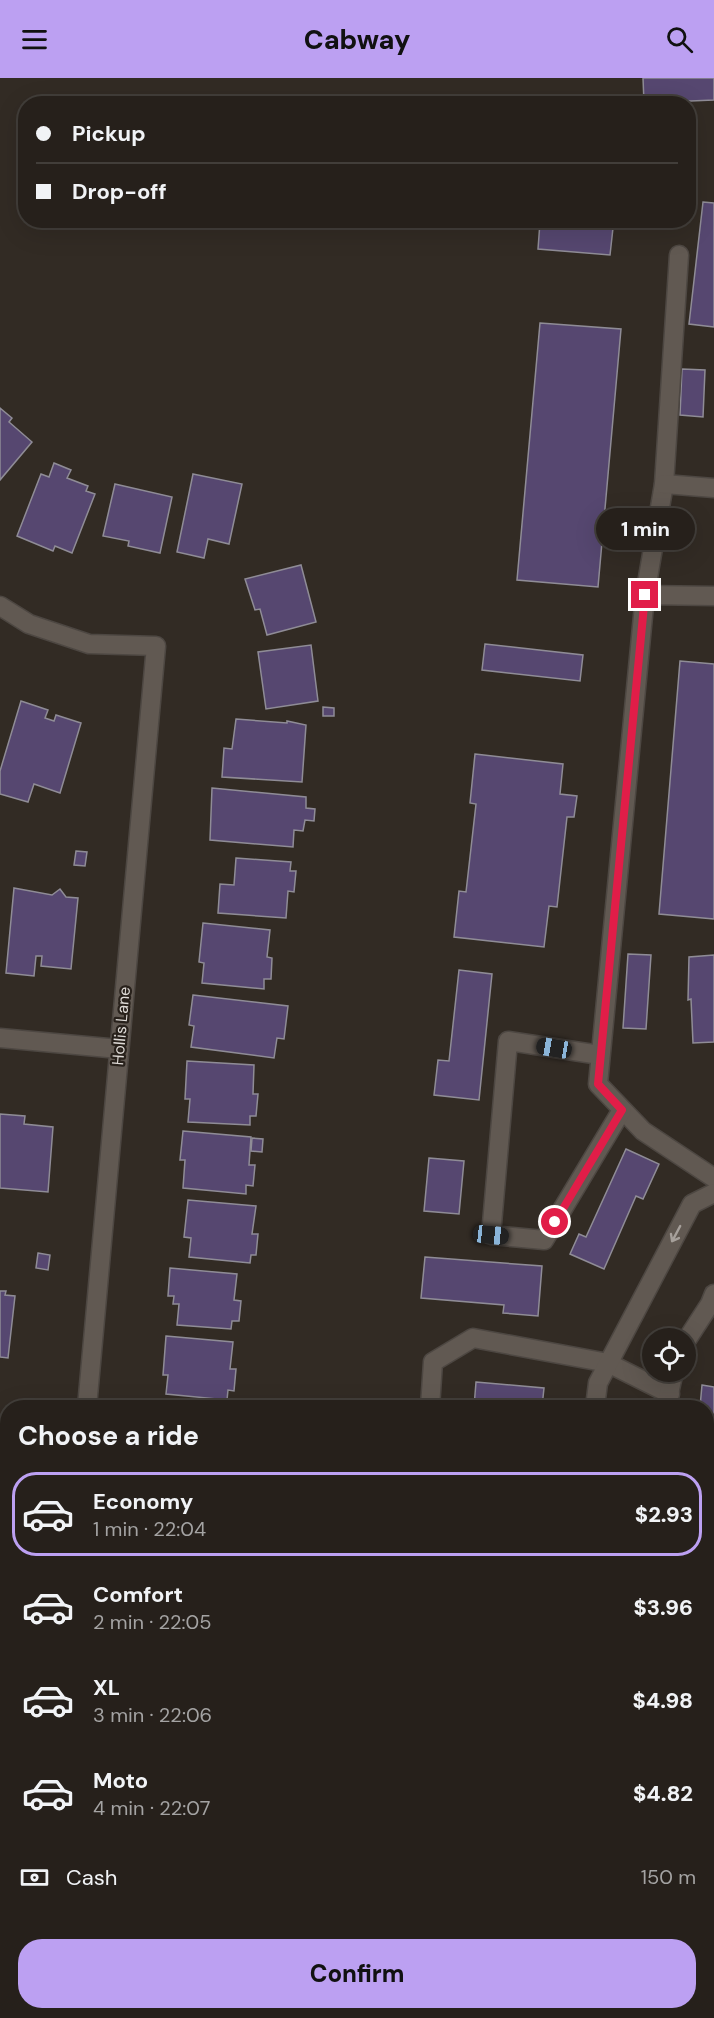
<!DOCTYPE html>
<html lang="en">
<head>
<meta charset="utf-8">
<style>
  body { margin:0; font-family:"DM Sans",sans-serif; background:#2e2824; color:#f1f3f6; height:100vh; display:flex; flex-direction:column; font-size:22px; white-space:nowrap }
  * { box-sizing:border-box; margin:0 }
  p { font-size:20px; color:#a4a3a3 }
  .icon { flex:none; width:33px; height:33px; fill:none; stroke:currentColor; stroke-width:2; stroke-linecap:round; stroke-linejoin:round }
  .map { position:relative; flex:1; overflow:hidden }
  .side { position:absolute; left:0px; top:1322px; width:714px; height:620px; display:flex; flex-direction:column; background:#26201b; border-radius:24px 24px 0 0; box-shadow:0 6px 24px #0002,0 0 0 2px #423e3a }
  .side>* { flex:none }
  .hud { position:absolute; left:18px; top:18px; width:678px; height:132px; border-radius:24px; box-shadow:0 6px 24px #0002,0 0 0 2px #423e3a; display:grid; align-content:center; height:132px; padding:0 18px; background:#26201b }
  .buttons { position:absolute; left:642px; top:1250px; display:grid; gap:12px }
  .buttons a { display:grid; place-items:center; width:54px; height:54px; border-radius:50%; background:#26201b; box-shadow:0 6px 24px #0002,0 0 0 2px #423e3a; font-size:30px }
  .end { position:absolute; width:27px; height:27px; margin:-14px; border:8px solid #e11d48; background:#fff; box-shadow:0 0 0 3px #fff }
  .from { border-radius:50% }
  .bubble { position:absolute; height:42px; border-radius:21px; background:#26201b; box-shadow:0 6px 24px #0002,0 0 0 2px #423e3a; font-size:20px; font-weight:800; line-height:42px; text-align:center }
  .car { position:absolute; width:18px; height:36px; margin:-18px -9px; border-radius:8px; box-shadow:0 0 4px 2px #0007; background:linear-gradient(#222 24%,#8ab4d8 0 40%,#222 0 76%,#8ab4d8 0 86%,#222 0) }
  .hud b { display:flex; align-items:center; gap:21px; height:57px; font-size:22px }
  .hud b+b { border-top:2px solid #423e3a }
  .hud i { width:15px; height:15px; background:#f1f3f6 }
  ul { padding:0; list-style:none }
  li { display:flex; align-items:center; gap:18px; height:84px; margin:0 12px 9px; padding:0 6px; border:3px solid transparent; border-radius:24px }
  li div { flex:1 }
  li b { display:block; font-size:22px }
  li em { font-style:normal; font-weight:800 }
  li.active { border-color:#bca0f2 }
  li>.icon { width:54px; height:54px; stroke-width:1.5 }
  h2 { padding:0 18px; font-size:27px; line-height:72px }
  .pay { display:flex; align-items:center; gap:15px; height:66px; padding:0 18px; font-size:22px }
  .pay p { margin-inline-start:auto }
  .cta { display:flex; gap:12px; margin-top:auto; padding:12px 18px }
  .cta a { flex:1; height:69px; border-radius:24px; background:#bca0f2; color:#111; font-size:24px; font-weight:800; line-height:69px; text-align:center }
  header { display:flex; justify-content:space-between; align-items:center; height:78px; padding:0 18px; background:#bca0f2; color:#111; font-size:27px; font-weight:800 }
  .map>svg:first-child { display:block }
  .water { fill:#8e6946 }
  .building { fill:#564770; stroke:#8f8c96; stroke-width:1.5 }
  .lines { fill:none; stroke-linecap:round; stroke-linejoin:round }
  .minor-casing { stroke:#4d4742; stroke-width:21 }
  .minor { stroke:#615952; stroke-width:18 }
  .oneway { stroke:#a6a09b }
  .route { stroke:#e11d48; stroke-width:8 }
  .labels { text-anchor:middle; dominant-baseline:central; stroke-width:4.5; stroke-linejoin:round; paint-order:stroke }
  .street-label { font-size:16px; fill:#dfdbd7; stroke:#28211b }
</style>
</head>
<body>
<header><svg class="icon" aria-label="menu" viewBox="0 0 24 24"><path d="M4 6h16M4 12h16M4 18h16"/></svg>Cabway<svg class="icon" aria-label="search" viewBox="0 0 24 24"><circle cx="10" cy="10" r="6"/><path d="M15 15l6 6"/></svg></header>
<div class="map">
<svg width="714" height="1940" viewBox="0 0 714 1940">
  <rect width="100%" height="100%" fill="#322b24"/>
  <g class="water">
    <path d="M 0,1686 L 7,1688 L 7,1804 L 0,1801 Z"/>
    <path d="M 305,1934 L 403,1934 L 402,1940 L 304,1939 Z"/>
  </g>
  <g class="building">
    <path d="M 643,0 L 714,0 L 714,22 L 644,25 Z"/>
    <path d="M 703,124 L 714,125 L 714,249 L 689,246 Z"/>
    <path d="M 540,144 L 613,150 L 610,177 L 538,171 Z"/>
    <path d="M 540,245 L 621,251 L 598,509 L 517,502 Z"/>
    <path d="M 682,291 L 705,292 L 703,339 L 680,337 Z"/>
    <path d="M 0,330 L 12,340 L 9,344 L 32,364 L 0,402 Z"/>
    <path d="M 54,385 L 71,392 L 67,400 L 88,408 L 86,413 L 95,416 L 72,475 L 55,468 L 53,473 L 17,458 L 41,396 L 49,399 Z"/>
    <path d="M 193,396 L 242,406 L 229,466 L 208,461 L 204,480 L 177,474 Z"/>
    <path d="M 115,406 L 172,419 L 160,475 L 128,468 L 129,463 L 103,458 Z"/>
    <path d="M 301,487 L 316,544 L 267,557 L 260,531 L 255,532 L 245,501 Z"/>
    <path d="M 485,566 L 583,577 L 580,603 L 482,592 Z"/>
    <path d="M 311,567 L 318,623 L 266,631 L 258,574 Z"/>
    <path d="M 680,583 L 714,586 L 714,841 L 659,836 Z"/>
    <path d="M 21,623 L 48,632 L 45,640 L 54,643 L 56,637 L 81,645 L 60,715 L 34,706 L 28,724 L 0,716 L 0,693 Z"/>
    <path d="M 323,629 L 334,630 L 334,638 L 323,638 Z"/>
    <path d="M 236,641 L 287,645 L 287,643 L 306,647 L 302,704 L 222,699 L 224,670 L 232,671 Z"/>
    <path d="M 475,676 L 563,686 L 560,716 L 577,718 L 574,739 L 567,739 L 557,829 L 549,828 L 544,869 L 454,859 L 459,813 L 466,814 L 476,726 L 470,725 Z"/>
    <path d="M 212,710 L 306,719 L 306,730 L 315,731 L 314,743 L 305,742 L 303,753 L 294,752 L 293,769 L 210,762 Z"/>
    <path d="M 76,773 L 87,774 L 85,788 L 74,787 Z"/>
    <path d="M 236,780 L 291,784 L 290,793 L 296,793 L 294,814 L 288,813 L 286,840 L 218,835 L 220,806 L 234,807 Z"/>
    <path d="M 14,810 L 52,817 L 60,811 L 66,819 L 78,820 L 71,891 L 41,888 L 42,878 L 36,878 L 34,898 L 6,895 Z"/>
    <path d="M 203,845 L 270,852 L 267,879 L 272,880 L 271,901 L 264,901 L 264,911 L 202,905 L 204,885 L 199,884 Z"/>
    <path d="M 628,876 L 651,877 L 646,951 L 623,950 Z"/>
    <path d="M 714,877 L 714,964 L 693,965 L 691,921 L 688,922 L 689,879 Z"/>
    <path d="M 459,892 L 492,896 L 479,1022 L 434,1017 L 438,982 L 449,983 Z"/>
    <path d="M 193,917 L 288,928 L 284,961 L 277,960 L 274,980 L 191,969 L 194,948 L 189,947 Z"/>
    <path d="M 187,983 L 254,987 L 253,1016 L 258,1016 L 256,1038 L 250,1038 L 250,1047 L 188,1044 L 190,1021 L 185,1021 Z"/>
    <path d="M 0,1036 L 25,1038 L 24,1046 L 53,1049 L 48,1114 L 0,1110 Z"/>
    <path d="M 183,1053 L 251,1059 L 249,1087 L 255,1087 L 253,1108 L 246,1107 L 246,1116 L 183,1110 L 185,1082 L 180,1082 Z"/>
    <path d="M 252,1060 L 263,1061 L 262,1074 L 251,1073 Z"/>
    <path d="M 626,1071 L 659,1086 L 643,1121 L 636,1118 L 604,1191 L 570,1176 L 579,1156 L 586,1159 Z"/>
    <path d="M 429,1080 L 464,1083 L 459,1136 L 424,1133 Z"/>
    <path d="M 188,1122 L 256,1128 L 252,1156 L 258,1156 L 256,1177 L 251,1177 L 250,1185 L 189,1179 L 191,1160 L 184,1159 Z"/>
    <path d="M 38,1175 L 50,1177 L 48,1192 L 36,1190 Z"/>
    <path d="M 425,1179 L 542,1188 L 538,1238 L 503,1235 L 504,1227 L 421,1220 Z"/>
    <path d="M 170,1190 L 237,1196 L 234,1222 L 241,1223 L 239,1243 L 232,1243 L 231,1251 L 177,1247 L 179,1226 L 173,1226 L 174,1218 L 168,1218 Z"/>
    <path d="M 0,1213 L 6,1213 L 5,1217 L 15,1218 L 8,1280 L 0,1279 Z"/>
    <path d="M 166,1258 L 233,1264 L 230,1291 L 236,1291 L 234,1313 L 228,1312 L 227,1322 L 166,1316 L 168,1297 L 163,1297 Z"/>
    <path d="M 476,1304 L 544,1310 L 542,1329 L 474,1329 Z"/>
    <path d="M 702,1307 L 714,1309 L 714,1428 L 706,1427 L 706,1329 L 700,1329 Z"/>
    <path d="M 706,1454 L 714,1455 L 714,1638 L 706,1637 Z"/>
    <path d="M 706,1670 L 714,1671 L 714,1747 L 709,1792 L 706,1792 Z"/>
    <path d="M 706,1881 L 714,1881 L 714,1940 L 571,1940 L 571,1934 L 706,1934 Z"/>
  </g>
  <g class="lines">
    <defs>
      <g id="minor">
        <path d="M 679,177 L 664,406 L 645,517 L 598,1006 L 643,1053 L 714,1100"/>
        <path d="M 664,406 L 714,410"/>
        <path d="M 645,517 L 714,518"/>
        <path d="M 0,528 L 29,546 L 89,566 L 156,568 L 87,1329"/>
        <path d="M 0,960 L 119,971"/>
        <path d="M 600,977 L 508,963 L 491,1157 L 544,1162 L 622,1032"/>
        <path d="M 686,1263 L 710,1226 L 714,1216"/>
        <path d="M 430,1329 L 433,1284 L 473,1260 L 608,1285 L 670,1316"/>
        <path d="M 595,1329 L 598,1305 L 692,1126 L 714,1115"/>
        <path d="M 666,1329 L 674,1293"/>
        <path d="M 0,1364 L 8,1365"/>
        <path d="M 706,1833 L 714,1833"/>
        <path d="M 0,1919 L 8,1922"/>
        <path d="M 31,1934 L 45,1940"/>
        <path d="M 427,1940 L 431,1934"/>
        <path d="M 482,1940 L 485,1934"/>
      </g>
    </defs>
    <use href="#minor" class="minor-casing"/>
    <use href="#minor" class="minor"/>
  </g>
  <defs><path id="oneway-shaft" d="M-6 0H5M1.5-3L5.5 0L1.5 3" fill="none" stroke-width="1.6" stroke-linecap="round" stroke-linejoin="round" transform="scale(1.5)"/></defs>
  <use class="oneway" href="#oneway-shaft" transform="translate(676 1156) rotate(118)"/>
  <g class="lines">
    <path class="route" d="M 555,1144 L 622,1032 L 598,1006 L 645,517"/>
  </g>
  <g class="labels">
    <g class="street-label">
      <text transform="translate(121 948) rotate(-85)">Hollis Lane</text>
    </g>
  </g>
</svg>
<div class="buttons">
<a><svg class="icon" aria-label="locate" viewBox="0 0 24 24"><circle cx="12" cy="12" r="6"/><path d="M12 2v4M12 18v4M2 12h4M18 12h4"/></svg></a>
</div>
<i class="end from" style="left:555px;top:1144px"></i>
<i class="end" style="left:645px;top:517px"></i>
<div class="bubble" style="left:596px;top:430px;width:99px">1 min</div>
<i class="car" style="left:554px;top:970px;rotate:279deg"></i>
<i class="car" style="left:491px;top:1157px;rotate:96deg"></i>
<div class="hud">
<b><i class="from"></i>Pickup</b>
<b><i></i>Drop-off</b>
</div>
<section class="side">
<h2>Choose a ride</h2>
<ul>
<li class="active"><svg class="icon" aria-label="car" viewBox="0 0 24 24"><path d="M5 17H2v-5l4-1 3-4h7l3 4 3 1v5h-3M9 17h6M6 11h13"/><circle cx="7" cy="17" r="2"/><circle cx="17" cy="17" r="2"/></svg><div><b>Economy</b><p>1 min · 22:04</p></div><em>$2.93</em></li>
<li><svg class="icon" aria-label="car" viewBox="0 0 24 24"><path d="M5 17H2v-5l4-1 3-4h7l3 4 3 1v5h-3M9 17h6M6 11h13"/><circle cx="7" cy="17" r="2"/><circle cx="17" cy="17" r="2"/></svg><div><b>Comfort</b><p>2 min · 22:05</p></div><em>$3.96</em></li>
<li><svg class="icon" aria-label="car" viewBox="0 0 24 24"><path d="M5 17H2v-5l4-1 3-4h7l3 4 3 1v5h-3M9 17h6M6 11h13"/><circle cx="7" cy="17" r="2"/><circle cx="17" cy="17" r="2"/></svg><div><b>XL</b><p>3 min · 22:06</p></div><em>$4.98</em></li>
<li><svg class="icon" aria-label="car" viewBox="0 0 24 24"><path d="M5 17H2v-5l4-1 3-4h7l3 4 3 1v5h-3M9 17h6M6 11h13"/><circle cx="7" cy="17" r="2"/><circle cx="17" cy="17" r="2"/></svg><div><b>Moto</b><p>4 min · 22:07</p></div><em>$4.82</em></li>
</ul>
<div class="pay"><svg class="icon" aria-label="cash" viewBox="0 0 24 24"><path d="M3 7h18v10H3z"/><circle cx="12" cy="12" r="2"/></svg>Cash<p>150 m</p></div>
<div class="cta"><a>Confirm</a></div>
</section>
</div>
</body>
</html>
